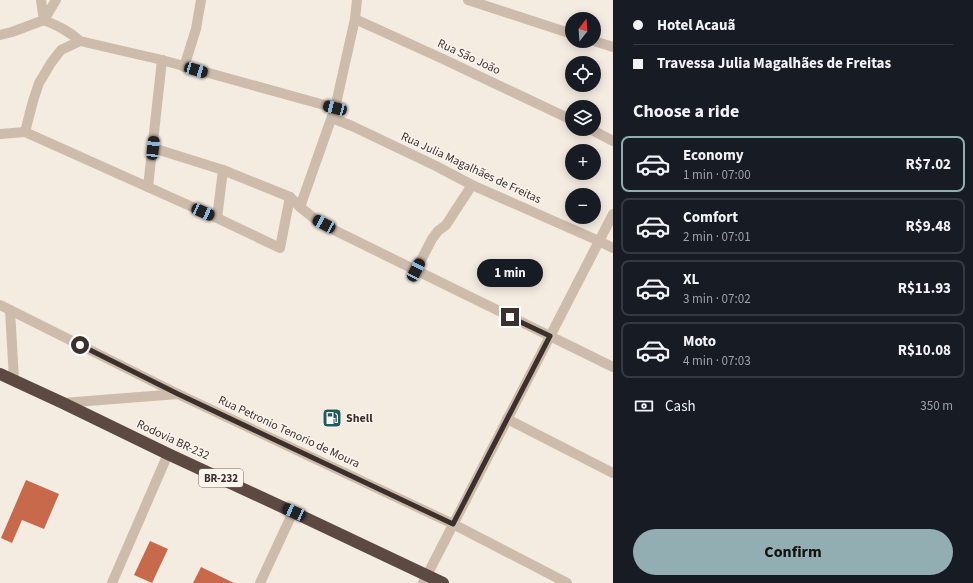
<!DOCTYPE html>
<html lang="en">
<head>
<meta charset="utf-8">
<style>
  body { margin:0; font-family:"Source Sans 3",sans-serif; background:#242831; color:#f1f3f6; height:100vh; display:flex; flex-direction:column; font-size:15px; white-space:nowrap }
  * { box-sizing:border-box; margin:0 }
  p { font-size:13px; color:#9ea1a6 }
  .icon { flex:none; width:22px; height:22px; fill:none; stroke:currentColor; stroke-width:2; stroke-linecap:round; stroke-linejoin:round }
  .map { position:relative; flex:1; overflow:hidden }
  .side { display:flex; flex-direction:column; background:#171b24; width:360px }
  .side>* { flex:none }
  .banner { display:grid; align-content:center; height:88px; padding:0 20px; background:#171b24 }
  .needle { width:26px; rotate:17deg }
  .buttons { position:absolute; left:565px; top:12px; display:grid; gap:8px }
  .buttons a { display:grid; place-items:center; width:36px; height:36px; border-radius:50%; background:#171b24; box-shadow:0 2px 10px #0003; font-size:20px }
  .end { position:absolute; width:18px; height:18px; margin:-9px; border:5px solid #3b302b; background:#fff; box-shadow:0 0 0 2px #fff }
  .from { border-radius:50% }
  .bubble { position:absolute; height:28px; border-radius:14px; background:#171b24; box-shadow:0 2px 10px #0003; font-size:13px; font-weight:700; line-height:28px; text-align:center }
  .car { position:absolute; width:12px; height:24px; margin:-12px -6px; border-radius:5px; box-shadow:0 0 3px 1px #0007; background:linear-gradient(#222 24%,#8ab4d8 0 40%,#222 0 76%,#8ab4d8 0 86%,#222 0) }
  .banner b { display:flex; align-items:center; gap:14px; height:38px; font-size:15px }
  .banner b+b { border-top:1px solid #363941 }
  .banner i { width:10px; height:10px; background:#f1f3f6 }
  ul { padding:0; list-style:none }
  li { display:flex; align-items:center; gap:12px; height:56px; margin:0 8px 6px; padding:0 12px; border:2px solid #363941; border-radius:8px }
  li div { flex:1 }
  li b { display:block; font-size:15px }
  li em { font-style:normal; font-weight:700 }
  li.on { border-color:#92aeb2 }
  li>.icon { width:36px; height:36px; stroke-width:1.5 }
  h2 { padding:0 20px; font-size:18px; line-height:48px }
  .pay { display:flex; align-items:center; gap:10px; height:44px; padding:0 20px; font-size:15px }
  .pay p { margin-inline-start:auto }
  .button { display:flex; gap:8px; margin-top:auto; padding:8px 20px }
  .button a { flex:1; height:46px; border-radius:24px; background:#92aeb2; color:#111; font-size:16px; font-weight:700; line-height:46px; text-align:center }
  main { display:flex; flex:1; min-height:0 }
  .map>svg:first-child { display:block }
  .building { fill:#c8694b }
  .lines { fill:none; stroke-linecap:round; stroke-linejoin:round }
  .minor { stroke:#cdbbac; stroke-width:10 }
  .highway { stroke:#5c4a42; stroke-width:12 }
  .route { stroke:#3b302b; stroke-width:5 }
  .labels { text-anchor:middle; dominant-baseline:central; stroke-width:3; stroke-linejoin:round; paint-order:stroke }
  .shield { fill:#fbf5ee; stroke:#756b66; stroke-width:1 }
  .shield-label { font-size:11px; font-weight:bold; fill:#3b302b }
  .street-label { font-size:12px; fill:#3b302b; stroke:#fbf5ee }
  .poi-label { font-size:12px; font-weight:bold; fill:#3b302b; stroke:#fbf5ee; text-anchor:start }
</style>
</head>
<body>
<main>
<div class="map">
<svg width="613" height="583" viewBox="0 0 613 583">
  <rect width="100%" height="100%" fill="#f4ebe1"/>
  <g class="building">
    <path d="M 26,480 L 59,494 L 44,529 L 22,520 L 12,543 L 1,538 Z"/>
    <path d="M 150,541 L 168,549 L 152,583 L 134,575 Z"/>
    <path d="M 201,567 L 234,583 L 193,583 Z"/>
  </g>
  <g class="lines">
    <g class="minor">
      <path d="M 41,0 L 44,20"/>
      <path d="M 468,0 L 572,34"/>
      <path d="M 355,19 L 443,59 L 572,120"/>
      <path d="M 44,20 C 58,26 69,31 80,41 L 162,60 L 335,108"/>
      <path d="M 44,20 L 56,0"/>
      <path d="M 0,35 L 12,32 L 44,20"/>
      <path d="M 594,41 L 613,47"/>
      <path d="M 184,67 L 196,29 L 201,0"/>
      <path d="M 332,118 L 352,126 L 436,166 L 472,185 L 599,241 L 613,248"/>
      <path d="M 590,129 L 613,141"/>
      <path d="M 25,132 L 33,101 L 39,83 L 51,63 L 61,50 L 80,41"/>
      <path d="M 0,134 L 25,132 L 217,218 L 280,248 L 290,197"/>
      <path d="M 153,148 L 223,170 L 290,197 L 300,207 L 315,219 L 334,230 L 613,367"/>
      <path d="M 148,187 L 162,60"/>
      <path d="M 300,207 L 335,108 L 355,19 L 357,0"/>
      <path d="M 217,218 L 223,170"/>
      <path d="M 416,270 L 432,239 L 438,231 L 446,225 L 472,185"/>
      <path d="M 0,305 L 178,394 L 453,524 L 567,583"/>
      <path d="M 10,310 L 14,380"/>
      <path d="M 63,403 L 178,394"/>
      <path d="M 507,419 L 613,473"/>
      <path d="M 112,583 L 168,454"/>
      <path d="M 260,583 L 293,512"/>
      <path d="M 423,583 L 613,214"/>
    </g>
    <path class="highway" d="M 0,374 L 63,403 L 168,454 L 293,512 L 443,583"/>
  </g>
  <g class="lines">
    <path class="route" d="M 80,345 L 178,394 L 453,524 L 550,336 L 510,317"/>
  </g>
  <defs>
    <symbol id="fuel-square" viewBox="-11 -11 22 22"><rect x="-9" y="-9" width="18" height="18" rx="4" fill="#1f5a5e" stroke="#fbf5ee"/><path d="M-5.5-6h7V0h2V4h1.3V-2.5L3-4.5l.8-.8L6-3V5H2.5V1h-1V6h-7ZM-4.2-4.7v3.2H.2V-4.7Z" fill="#fff"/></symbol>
  </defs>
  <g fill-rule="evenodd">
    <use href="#fuel-square" x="321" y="407" width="22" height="22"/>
  </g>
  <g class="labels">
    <rect class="shield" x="199" y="469" width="44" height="18" rx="3"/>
    <g class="shield-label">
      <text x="221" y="478">BR-232</text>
    </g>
    <g class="street-label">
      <text transform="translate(469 57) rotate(25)">Rua São João</text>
      <text transform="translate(471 168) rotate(25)">Rua Julia Magalhães de Freitas</text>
      <text transform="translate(289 432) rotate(25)">Rua Petronio Tenorio de Moura</text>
      <text transform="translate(173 440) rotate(25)">Rodovia BR-232</text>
    </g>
    <g class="poi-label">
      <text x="346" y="418">Shell</text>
    </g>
  </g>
</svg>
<div class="buttons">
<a><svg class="needle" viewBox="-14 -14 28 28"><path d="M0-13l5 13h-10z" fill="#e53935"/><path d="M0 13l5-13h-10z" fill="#9ea1a6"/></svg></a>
<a><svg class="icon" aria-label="locate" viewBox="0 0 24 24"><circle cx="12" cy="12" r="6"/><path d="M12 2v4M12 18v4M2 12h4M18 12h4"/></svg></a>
<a><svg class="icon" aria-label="layers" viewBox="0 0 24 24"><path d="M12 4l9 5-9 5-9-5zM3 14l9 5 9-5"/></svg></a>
<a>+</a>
<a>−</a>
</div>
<i class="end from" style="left:80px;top:345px"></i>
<i class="end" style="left:510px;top:317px"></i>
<div class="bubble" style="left:477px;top:259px;width:66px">1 min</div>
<i class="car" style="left:196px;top:70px;rotate:106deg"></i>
<i class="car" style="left:335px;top:108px;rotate:285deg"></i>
<i class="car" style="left:153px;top:148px;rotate:6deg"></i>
<i class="car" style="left:203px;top:212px;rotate:114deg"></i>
<i class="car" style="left:324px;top:224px;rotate:298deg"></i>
<i class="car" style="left:416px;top:270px;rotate:27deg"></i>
<i class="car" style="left:294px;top:512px;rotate:294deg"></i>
</div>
<section class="side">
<div class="banner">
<b><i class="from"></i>Hotel Acauã</b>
<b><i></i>Travessa Julia Magalhães de Freitas</b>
</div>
<h2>Choose a ride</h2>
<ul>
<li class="on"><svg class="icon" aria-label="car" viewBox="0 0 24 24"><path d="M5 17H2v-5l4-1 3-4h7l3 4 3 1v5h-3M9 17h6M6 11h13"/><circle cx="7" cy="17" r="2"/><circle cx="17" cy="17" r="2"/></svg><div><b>Economy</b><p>1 min · 07:00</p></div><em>R$7.02</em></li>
<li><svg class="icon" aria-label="car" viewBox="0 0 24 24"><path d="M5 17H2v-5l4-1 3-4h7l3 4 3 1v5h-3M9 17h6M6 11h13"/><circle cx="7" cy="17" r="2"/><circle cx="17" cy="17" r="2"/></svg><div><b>Comfort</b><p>2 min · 07:01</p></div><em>R$9.48</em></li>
<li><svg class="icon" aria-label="car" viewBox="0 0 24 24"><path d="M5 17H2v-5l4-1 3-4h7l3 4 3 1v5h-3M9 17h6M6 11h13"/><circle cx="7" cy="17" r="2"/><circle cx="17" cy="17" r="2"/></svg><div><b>XL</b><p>3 min · 07:02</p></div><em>R$11.93</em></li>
<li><svg class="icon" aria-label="car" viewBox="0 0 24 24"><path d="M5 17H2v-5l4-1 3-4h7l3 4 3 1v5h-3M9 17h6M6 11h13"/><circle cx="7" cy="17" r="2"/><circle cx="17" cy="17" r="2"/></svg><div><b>Moto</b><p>4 min · 07:03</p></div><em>R$10.08</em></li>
</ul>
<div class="pay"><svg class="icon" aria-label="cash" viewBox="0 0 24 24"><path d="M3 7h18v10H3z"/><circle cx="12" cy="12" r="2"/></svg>Cash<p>350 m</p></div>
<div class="button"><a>Confirm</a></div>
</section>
</main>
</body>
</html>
